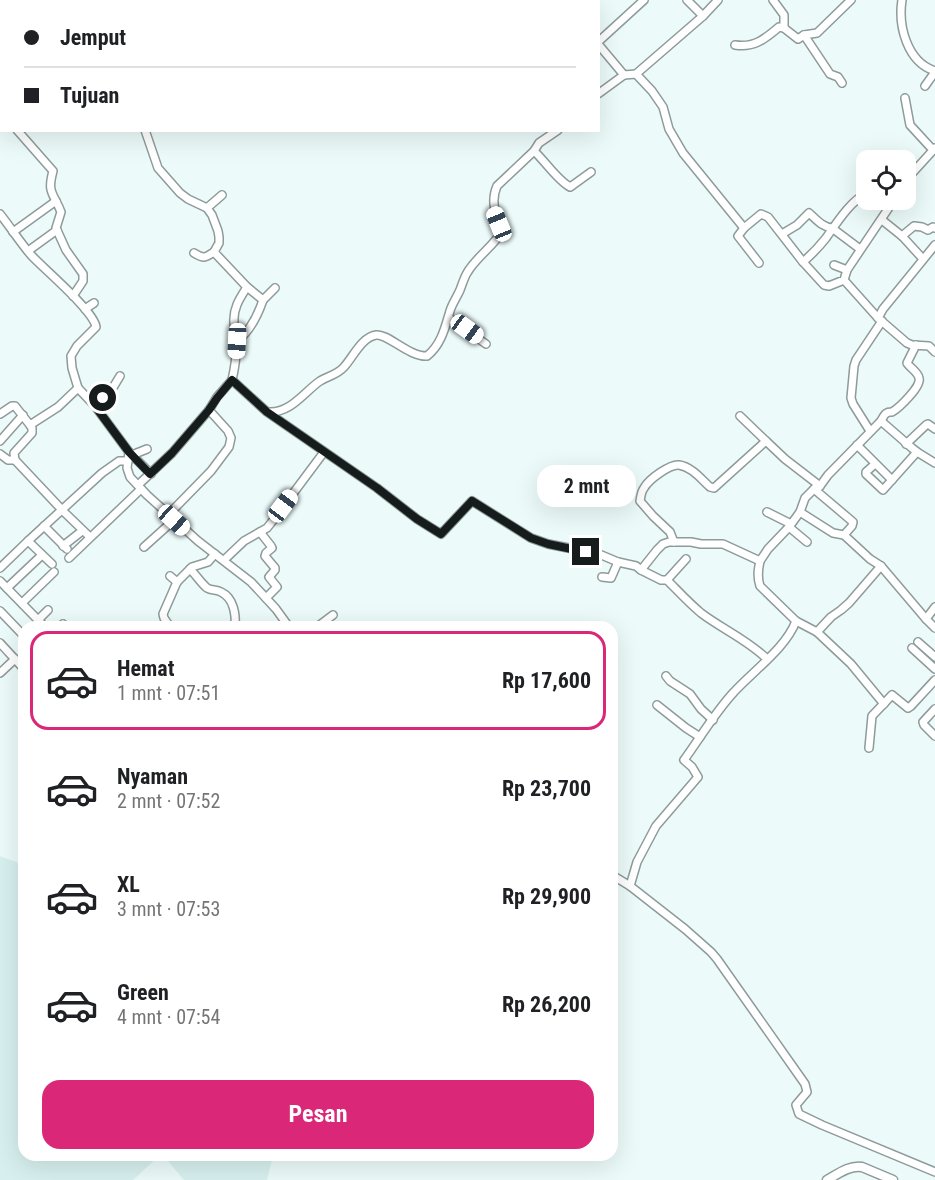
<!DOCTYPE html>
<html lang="id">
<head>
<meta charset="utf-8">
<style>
  body { margin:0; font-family:"Roboto Condensed",sans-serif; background:#f6f6f6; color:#202124; height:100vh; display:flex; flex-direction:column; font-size:22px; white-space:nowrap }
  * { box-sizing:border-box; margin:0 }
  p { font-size:20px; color:#757577 }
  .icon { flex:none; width:33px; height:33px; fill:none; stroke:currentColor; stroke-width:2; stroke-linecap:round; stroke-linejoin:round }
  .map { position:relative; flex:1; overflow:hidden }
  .drawer { position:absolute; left:18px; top:621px; width:600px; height:540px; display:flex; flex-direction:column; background:#fff; border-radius:18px; box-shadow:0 6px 24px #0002 }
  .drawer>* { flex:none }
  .top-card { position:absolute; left:0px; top:0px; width:600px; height:132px; box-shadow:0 6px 24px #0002; display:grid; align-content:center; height:132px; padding:0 24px; background:#fff }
  .tools { position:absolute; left:856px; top:150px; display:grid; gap:12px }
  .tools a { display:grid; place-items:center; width:60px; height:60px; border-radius:12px; background:#fff; box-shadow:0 6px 24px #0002; font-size:30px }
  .end { position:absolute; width:27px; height:27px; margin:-14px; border:8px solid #161b1b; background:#fff; box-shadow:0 0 0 3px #fff }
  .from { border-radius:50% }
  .bubble { position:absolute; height:42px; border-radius:18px; background:#fff; box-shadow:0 6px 24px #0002; font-size:20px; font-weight:700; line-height:42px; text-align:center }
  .car { position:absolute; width:18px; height:36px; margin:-18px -9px; border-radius:8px; box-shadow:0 0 4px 2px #0007; background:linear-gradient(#fff 24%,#345 0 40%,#fff 0 76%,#345 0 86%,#fff 0) }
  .top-card b { display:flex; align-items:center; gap:21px; height:57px; font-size:22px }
  .top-card b+b { border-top:2px solid #e0e0e0 }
  .top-card i { width:15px; height:15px; background:#202124 }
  ul { padding:10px 0 0; list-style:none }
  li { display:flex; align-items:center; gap:18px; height:99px; margin:0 12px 9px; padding:0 12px; border:3px solid transparent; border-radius:18px }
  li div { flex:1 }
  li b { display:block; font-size:22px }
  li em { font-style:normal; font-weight:700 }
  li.selected { border-color:#db2777 }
  li>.icon { width:54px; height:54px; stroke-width:1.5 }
  .button { display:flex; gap:12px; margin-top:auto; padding:12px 24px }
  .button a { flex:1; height:69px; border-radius:18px; background:#db2777; color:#fff; font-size:24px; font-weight:700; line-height:69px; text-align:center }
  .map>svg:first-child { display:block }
  .built { fill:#d7f0ef }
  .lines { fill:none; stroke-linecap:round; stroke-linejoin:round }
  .minor-casing { stroke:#8d9b9a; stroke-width:10 }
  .tertiary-casing { stroke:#8d9b9a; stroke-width:11 }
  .minor { stroke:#fff; stroke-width:7 }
  .tertiary { stroke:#fff; stroke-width:8 }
  .route { stroke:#161b1b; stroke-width:8 }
</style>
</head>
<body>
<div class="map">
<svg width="935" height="1180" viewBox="0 0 935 1180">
  <rect width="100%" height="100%" fill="#ecfbfa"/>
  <g class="built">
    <path d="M 0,856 L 24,865 L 24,1155 L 160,1155 L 133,1180 L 0,1180 Z"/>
    <path d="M 163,1155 L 273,1155 L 267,1180 L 184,1180 Z"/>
  </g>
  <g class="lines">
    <defs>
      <g id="minor">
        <path d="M 90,0 L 91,2"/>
        <path d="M 210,0 L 211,2"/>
        <path d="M 250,0 L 252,2"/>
        <path d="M 305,0 L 307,2"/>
        <path d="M 334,0 L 335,2"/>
        <path d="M 362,0 L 364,2"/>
        <path d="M 474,0 L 476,2"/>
        <path d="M 497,0 L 499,2"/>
        <path d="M 561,0 L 562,2"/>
        <path d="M 687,0 L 703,16"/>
        <path d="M 773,0 L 784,15 L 784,28"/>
        <path d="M 902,0 C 898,26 907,62 935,71"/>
        <path d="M 182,2 L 183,0"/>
        <path d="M 282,2 L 284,0"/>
        <path d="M 393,2 L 395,0"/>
        <path d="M 804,35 L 817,33 L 851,0"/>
        <path d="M 598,42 L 644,0"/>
        <path d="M 598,44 L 624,75 L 636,74 L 703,16 L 718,0"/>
        <path d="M 735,45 C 754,48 765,39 779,27 L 784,28 L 798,39 L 804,35 L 830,74 L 838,77 L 842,83"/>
        <path d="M 636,74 L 652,91 L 663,107 L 669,129 L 683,153 L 744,228 L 761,214 L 768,217 L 803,262 L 824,285 L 829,286 L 844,280 L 847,270 L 894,200"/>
        <path d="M 925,86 L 935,72"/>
        <path d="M 598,94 L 624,75"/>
        <path d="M 905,98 L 910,125 L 933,150"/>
        <path d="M 0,116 L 2,117"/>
        <path d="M 17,130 L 53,171 C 47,193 53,192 61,212 L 56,228 L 66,250 L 83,274 L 83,281 L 73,296"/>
        <path d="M 145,130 L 158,168 L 180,193 L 188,199 L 207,208 L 212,215 L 218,231 L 219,237 L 219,243 L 214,252 L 247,287 C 240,298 233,308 234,322 C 234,329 236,335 236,341 C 237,354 235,367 232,380 L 267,412 L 377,488 L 417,519 L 441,534 L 472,501 L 531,538 L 548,544 L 599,554 L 618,562 L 636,566 L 641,570 L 657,550 L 663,544 L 669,542 L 691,542 L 701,544 L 723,544 L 760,561 L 768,549 L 789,527 L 800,512 L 805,498 L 814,489 L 820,486 L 828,475 L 881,421 L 912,448 L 917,452 L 883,490 L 866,474 L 866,472 L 875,464"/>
        <path d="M 534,151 C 545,161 557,180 570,187 L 573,185 L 591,172"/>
        <path d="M 906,180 L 935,148"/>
        <path d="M 207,208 L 222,195"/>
        <path d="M 0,214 C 11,228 20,242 31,255 C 45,270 94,311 96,327 L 77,346 L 71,356 L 72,368 L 78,388 L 95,406 L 129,452 L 127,468 L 130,477 L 147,495 L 198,541 L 251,582 L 276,609 L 289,627"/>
        <path d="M 882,220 L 902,236 L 914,226 L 922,227 L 928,230 L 933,227 L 935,228"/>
        <path d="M 744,228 L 738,236 L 759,263"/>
        <path d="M 13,232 L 56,201"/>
        <path d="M 782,234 L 797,225 L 809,213 C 816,219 822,227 832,228 L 860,249"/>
        <path d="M 902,236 L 923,259"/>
        <path d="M 28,251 L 57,230"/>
        <path d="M 194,253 C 204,259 205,258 214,252"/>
        <path d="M 803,262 C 811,255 819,247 826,238 C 836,224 850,201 867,193"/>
        <path d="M 834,265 L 847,270"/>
        <path d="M 844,280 L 878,318 L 907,343 L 912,345 L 929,346 L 935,352"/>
        <path d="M 247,287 L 263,300 L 275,288"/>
        <path d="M 85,309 L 94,303"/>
        <path d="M 449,318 L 486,344"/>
        <path d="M 878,318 L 883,309 L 935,245"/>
        <path d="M 237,341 C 250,331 258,315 263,300"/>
        <path d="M 95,406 L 114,386 L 120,376"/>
        <path d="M 269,412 C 291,413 304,392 320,381 C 328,376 337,375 344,367 C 353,357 362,337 376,335 C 387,333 409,357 427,356 C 441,345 445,328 450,311 C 452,304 457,297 460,290 C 462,285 464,278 467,273 C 476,257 494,246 503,230 C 496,217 490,202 497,186 L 534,151 L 539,143 L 558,130"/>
        <path d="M 0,414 L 12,406 L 15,406 L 30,425 L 58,407 L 78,388"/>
        <path d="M 740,416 L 766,441"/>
        <path d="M 881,421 C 883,418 884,414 887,413 C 888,412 890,412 892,412 C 899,408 922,386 919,378 C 918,372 910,368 907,363 L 916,345"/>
        <path d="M 30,425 L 32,428 L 32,433 L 14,453 L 15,460 L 64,512 L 90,537"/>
        <path d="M 870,431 L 853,404 L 851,398 L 854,366 L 856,360 L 882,321"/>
        <path d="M 0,441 L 23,415"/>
        <path d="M 906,444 L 926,425 L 928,424 L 935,429"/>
        <path d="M 857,445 L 892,480"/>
        <path d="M 129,452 L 151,474"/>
        <path d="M 917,452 L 935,463"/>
        <path d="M 0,454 L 8,460 L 15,460"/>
        <path d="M 132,455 L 147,449"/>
        <path d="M 138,485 L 172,453 L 209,410 L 217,397 L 232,380"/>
        <path d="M 814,489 L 853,522 L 852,526 L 844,535"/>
        <path d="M 767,512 L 791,524"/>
        <path d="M 800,512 L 833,533 L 844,535 L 870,559 L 881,566 L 926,619 L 935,628"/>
        <path d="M 168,515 L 211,471 L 229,447 L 231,438 L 228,431 L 209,410"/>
        <path d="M 44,526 L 67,549"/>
        <path d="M 789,527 L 807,542"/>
        <path d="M 260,532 L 271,546 L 272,548 L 266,553 L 265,556 L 275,568 L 275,570 L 269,577 L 277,587 L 266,598"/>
        <path d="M 28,541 L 52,564"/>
        <path d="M 674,542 L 670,532 L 653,516 L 640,501 C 641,496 641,492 644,488 C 649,479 670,464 679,465 C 692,467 701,479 710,487 L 714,488 L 766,441 L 785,459 L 820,486"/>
        <path d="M 63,546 L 82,531"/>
        <path d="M 144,547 L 174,520"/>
        <path d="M 69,558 L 141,489"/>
        <path d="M 224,560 L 244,541 L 267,528 L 271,523 L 324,452"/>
        <path d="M 760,561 C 758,570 757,577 760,586 L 796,621 L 817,632 L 831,617 L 841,610 L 849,603 L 881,566"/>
        <path d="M 0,568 L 28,541 L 102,473 L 119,461 L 128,461"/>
        <path d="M 190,569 C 196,575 201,583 207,588 C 212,591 216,589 221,592 C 234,598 236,615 235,627"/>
        <path d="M 641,570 L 661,580 L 667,580 L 686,559"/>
        <path d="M 170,576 L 177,582 L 192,567 L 208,562 L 215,554"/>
        <path d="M 602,577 L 611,578 L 618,562"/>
        <path d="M 667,580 C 678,591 689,603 701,613 C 722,629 748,640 767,659"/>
        <path d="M 0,581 L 38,620 L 48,610"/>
        <path d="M 7,588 L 42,555"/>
        <path d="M 22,603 L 54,572"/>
        <path d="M 0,611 L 24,636"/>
        <path d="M 926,619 L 935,607"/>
        <path d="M 38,620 L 45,627"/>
        <path d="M 796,621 C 786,648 753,671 734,692 C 716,711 700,738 684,760 L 692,767 L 698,777 L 656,826 L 637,862 L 630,886 L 685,929 L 711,952 L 717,959 L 805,1084 L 807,1092 L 796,1105 L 799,1114 L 822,1125 L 935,1172"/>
        <path d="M 60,627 L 63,624"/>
        <path d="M 170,627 L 164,618 L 163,614 L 177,582"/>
        <path d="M 317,627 L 333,615"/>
        <path d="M 817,632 L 851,664 L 884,704"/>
        <path d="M 918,642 L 935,657"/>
        <path d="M 0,643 L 24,669"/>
        <path d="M 912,648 L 935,669"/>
        <path d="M 0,673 L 15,659"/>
        <path d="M 666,676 L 670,681 L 690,694 L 701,709 L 713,720"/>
        <path d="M 657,705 L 686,728 L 700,737"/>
        <path d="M 935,709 L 923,722 L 924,725 L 935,736"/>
        <path d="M 869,748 L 872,716 L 892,695 L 908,708 L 911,706 L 935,680"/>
        <path d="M 612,875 L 630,886"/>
      </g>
      <path id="tertiary" d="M 827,1180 C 838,1174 849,1165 862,1167 L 893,1180"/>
    </defs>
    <use href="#minor" class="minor-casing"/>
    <use href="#tertiary" class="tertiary-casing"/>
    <use href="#minor" class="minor"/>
    <use href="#tertiary" class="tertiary"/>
  </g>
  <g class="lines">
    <path class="route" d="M 103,398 L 95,406 L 129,452 L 150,474 L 172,453 L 209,410 L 217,398 L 232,380 L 267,412 L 377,488 L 417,519 L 441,534 L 472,501 L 531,538 L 548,544 L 586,552"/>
  </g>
</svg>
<div class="tools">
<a><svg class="icon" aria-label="locate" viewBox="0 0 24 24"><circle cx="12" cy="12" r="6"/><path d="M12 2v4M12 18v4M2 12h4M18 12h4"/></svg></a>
</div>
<i class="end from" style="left:103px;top:398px"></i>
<i class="end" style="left:586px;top:552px"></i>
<div class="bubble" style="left:537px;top:465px;width:99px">2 mnt</div>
<i class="car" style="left:499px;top:224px;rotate:338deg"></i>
<i class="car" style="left:467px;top:329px;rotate:126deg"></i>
<i class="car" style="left:237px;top:341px;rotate:183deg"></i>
<i class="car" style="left:283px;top:506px;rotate:37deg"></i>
<i class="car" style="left:174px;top:520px;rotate:132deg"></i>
<div class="top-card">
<b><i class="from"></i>Jemput</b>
<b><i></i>Tujuan</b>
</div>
<section class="drawer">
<ul>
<li class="selected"><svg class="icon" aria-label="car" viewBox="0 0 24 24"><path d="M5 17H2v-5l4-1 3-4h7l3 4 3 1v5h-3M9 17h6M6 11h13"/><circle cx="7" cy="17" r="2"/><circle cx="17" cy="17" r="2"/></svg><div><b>Hemat</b><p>1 mnt · 07:51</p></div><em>Rp 17,600</em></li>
<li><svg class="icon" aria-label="car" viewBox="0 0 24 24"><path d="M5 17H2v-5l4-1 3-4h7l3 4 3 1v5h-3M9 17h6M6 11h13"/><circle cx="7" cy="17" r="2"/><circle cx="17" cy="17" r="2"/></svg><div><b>Nyaman</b><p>2 mnt · 07:52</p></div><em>Rp 23,700</em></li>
<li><svg class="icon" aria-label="car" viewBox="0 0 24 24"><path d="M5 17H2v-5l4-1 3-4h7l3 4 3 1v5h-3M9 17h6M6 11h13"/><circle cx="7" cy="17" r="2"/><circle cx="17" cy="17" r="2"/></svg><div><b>XL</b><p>3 mnt · 07:53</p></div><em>Rp 29,900</em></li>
<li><svg class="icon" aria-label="car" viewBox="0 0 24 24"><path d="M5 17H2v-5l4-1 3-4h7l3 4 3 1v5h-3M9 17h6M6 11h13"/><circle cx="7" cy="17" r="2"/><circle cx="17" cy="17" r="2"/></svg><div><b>Green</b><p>4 mnt · 07:54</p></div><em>Rp 26,200</em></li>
</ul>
<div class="button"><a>Pesan</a></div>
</section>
</div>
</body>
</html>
